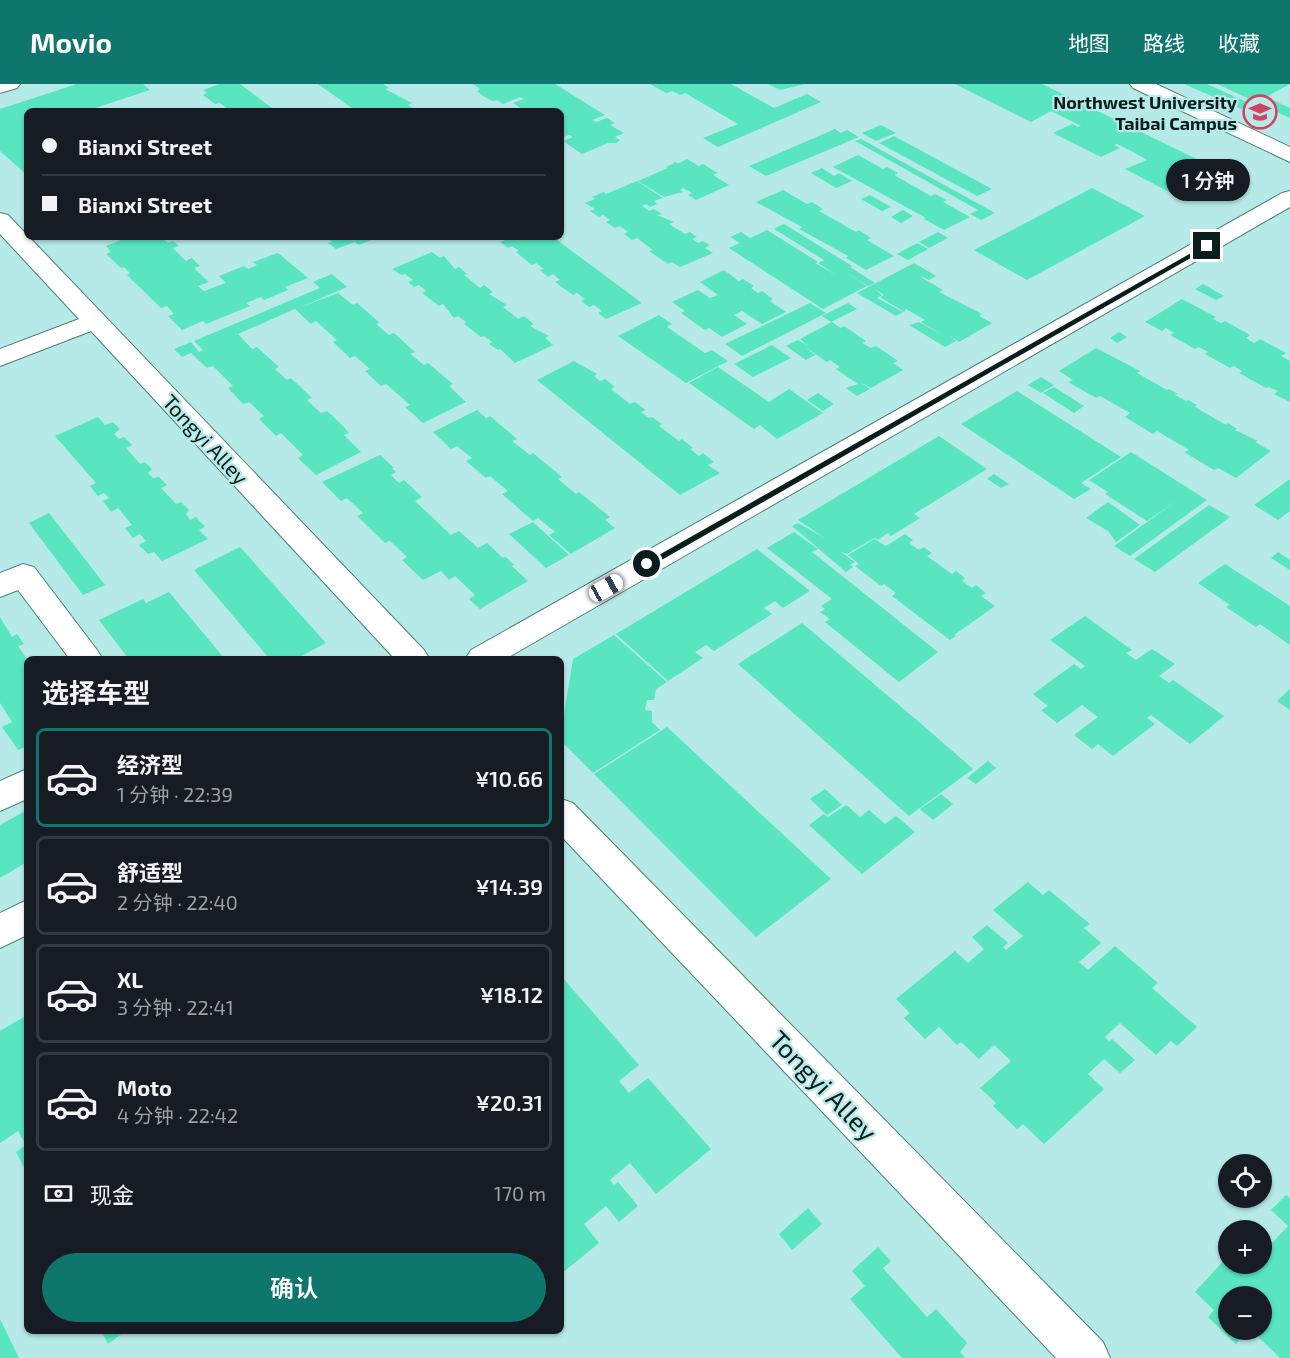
<!DOCTYPE html>
<html lang="zh">
<head>
<meta charset="utf-8">
<style>
  body { margin:0; font-family:"Exo 2","Noto Sans SC",sans-serif; background:#242831; color:#f1f3f6; height:100vh; display:flex; flex-direction:column; font-size:22px; white-space:nowrap }
  * { box-sizing:border-box; margin:0 }
  p { font-size:20px; color:#9ea1a6 }
  .icon { flex:none; width:33px; height:33px; fill:none; stroke:currentColor; stroke-width:2; stroke-linecap:round; stroke-linejoin:round }
  .map { position:relative; flex:1; overflow:hidden }
  .details { position:absolute; left:24px; top:572px; width:540px; height:678px; display:flex; flex-direction:column; background:#171b24; border-radius:9px; box-shadow:0 2px 4px #0004 }
  .details>* { flex:none }
  .top-card { position:absolute; left:24px; top:24px; width:540px; height:132px; border-radius:9px; box-shadow:0 2px 4px #0004; display:grid; align-content:center; height:132px; padding:0 18px; background:#171b24 }
  .fabs { position:absolute; left:1218px; top:1070px; display:grid; gap:12px }
  .fabs a { display:grid; place-items:center; width:54px; height:54px; border-radius:50%; background:#171b24; box-shadow:0 2px 4px #0004; font-size:30px }
  .end { position:absolute; width:27px; height:27px; margin:-14px; border:8px solid #081d1c; background:#fff; box-shadow:0 0 0 3px #fff }
  .from { border-radius:50% }
  .bubble { position:absolute; height:42px; border-radius:21px; background:#171b24; box-shadow:0 2px 4px #0004; font-size:20px; font-weight:600; line-height:42px; text-align:center }
  .car { position:absolute; width:18px; height:36px; margin:-18px -9px; border-radius:8px; box-shadow:0 0 4px 2px #0007; background:linear-gradient(#fff 24%,#345 0 40%,#fff 0 76%,#345 0 86%,#fff 0) }
  .top-card b { display:flex; align-items:center; gap:21px; height:57px; font-size:22px }
  .top-card b+b { border-top:2px solid #363941 }
  .top-card i { width:15px; height:15px; background:#f1f3f6 }
  ul { padding:0; list-style:none }
  li { display:flex; align-items:center; gap:18px; height:99px; margin:0 12px 9px; padding:0 6px; border:3px solid #363941; border-radius:9px }
  li div { flex:1 }
  li b { display:block; font-size:22px }
  li em { font-style:normal; font-weight:600 }
  li.selected { border-color:#0f766e }
  li>.icon { width:54px; height:54px; stroke-width:1.5 }
  h2 { padding:0 18px; font-size:27px; line-height:72px }
  .pay { display:flex; align-items:center; gap:15px; height:66px; padding:0 18px; font-size:22px }
  .pay p { margin-inline-start:auto }
  .button { display:flex; gap:12px; margin-top:auto; padding:12px 18px }
  .button a { flex:1; height:69px; border-radius:36px; background:#0f766e; color:#fff; font-size:24px; font-weight:600; line-height:69px; text-align:center }
  header { display:flex; align-items:center; gap:36px; box-sizing:border-box; height:84px; padding:0 30px; background:#0f766e; color:#fff }
  header strong { font-size:28px }
  nav { display:flex; gap:33px; margin-inline-start:auto; font-size:21px }
  .map>svg:first-child { display:block }
  .building { fill:#58e5c0 }
  .lines { fill:none; stroke-linecap:round; stroke-linejoin:round }
  .minor-casing { stroke:#4d7d7b; stroke-width:2 }
  .minor { fill:#fff; fill-rule:evenodd }
  .route { fill:#081d1c }
  .labels { text-anchor:middle; dominant-baseline:central; stroke-width:4.5; stroke-linejoin:round; paint-order:stroke }
  .far-poi-label { font-size:18px; font-weight:bold; fill:#081d1c; stroke:#b6eae8; text-anchor:end }
  .street-label { font-size:21px; fill:#081d1c; stroke:#b6eae8 }
  .near-street-label { font-size:26px; fill:#081d1c; stroke:#b6eae8 }
</style>
</head>
<body>
<header>
<strong>Movio</strong>
<nav><a>地图</a><a>路线</a><a>收藏</a></nav>
</header>
<div class="map">
<svg width="1290" height="1274" viewBox="0 0 1290 1274">
  <rect width="100%" height="100%" fill="#b6eae8"/>
  <g class="building">
    <path d="M 77,0 L 143,0 L 150,6 L 86,27 L 27,27 L 27,91 L 0,67 L 0,25 Z"/>
    <path d="M 220,0 L 240,0 L 276,27 L 230,27 L 220,19 L 215,20 L 203,11 L 207,9 L 203,6 Z"/>
    <path d="M 318,0 L 383,0 L 389,4 L 385,5 L 412,19 L 408,21 L 417,27 L 356,27 Z"/>
    <path d="M 473,0 L 555,0 L 605,31 L 592,36 L 596,38 L 607,34 L 615,39 L 610,41 L 624,49 L 615,53 L 620,56 L 616,59 L 608,59 L 582,70 L 563,57 L 573,53 L 569,51 L 561,54 L 561,27 L 525,27 L 513,19 L 524,15 L 520,13 L 503,20 L 497,16 L 493,17 L 483,12 L 477,7 L 480,5 Z"/>
    <path d="M 650,0 L 731,0 L 774,24 L 807,10 L 821,18 L 718,63 L 703,54 L 738,40 L 685,9 L 680,11 L 672,7 L 666,9 Z"/>
    <path d="M 768,0 L 805,0 L 780,6 Z"/>
    <path d="M 955,0 L 1042,0 L 1207,80 L 1213,93 L 1177,112 L 1125,85 L 1147,76 L 1135,69 L 1117,60 L 1114,61 L 1120,64 L 1101,73 L 1053,49 L 1072,40 L 1078,43 L 1081,42 L 1051,27 L 1031,38 Z"/>
    <path d="M 1184,0 L 1207,0 L 1251,20 L 1241,25 Z"/>
    <path d="M 1217,0 L 1290,0 L 1266,13 L 1290,24 L 1290,34 Z"/>
    <path d="M 881,41 L 896,49 L 876,57 L 862,49 Z"/>
    <path d="M 835,45 L 841,49 L 847,46 L 859,53 L 766,92 L 749,82 Z"/>
    <path d="M 894,52 L 992,105 L 977,112 L 879,59 Z"/>
    <path d="M 861,55 L 995,129 L 981,136 L 970,130 L 978,126 L 855,57 Z"/>
    <path d="M 858,71 L 883,85 L 887,83 L 898,89 L 894,91 L 931,112 L 935,110 L 947,116 L 943,118 L 970,133 L 944,146 L 924,135 L 926,134 L 833,83 Z"/>
    <path d="M 687,75 L 699,82 L 703,80 L 718,89 L 713,91 L 729,101 L 696,116 L 688,111 L 692,109 L 683,104 L 680,106 L 683,108 L 664,113 L 638,97 L 668,84 L 666,83 L 674,79 L 672,78 L 679,79 Z"/>
    <path d="M 822,84 L 834,92 L 839,89 L 852,97 L 836,104 L 811,89 Z"/>
    <path d="M 637,97 L 663,114 L 654,117 L 657,120 L 650,123 L 646,120 L 642,122 L 649,127 L 654,125 L 662,130 L 657,131 L 674,138 L 669,140 L 685,150 L 690,148 L 697,153 L 692,155 L 698,159 L 703,157 L 710,161 L 705,164 L 713,169 L 680,183 L 672,178 L 668,180 L 649,167 L 653,166 L 637,154 L 632,156 L 624,150 L 628,148 L 620,142 L 615,144 L 606,138 L 610,136 L 603,131 L 599,133 L 590,127 L 595,125 L 585,119 L 595,115 L 592,113 L 604,108 L 606,110 Z"/>
    <path d="M 1092,104 L 1145,132 L 1027,196 L 974,166 Z"/>
    <path d="M 783,106 L 807,120 L 812,118 L 823,125 L 819,127 L 856,148 L 859,146 L 871,154 L 867,156 L 894,172 L 866,186 L 846,174 L 848,172 L 799,145 L 802,143 L 756,118 Z"/>
    <path d="M 870,111 L 891,123 L 882,127 L 861,115 Z"/>
    <path d="M 903,126 L 913,132 L 901,139 L 891,133 Z"/>
    <path d="M 784,140 L 852,182 L 850,183 L 875,199 L 868,202 L 843,187 L 867,202 L 823,225 L 729,164 L 740,159 L 730,153 L 741,148 L 750,154 L 767,146 L 818,178 L 815,179 L 836,191 L 818,179 L 824,176 L 774,145 Z"/>
    <path d="M 938,148 L 948,154 L 929,164 L 919,158 Z"/>
    <path d="M 129,153 L 167,153 L 163,155 L 168,159 L 173,157 L 179,162 L 173,164 L 186,177 L 192,174 L 200,182 L 194,184 L 209,198 L 198,202 L 204,207 L 226,199 L 219,192 L 244,182 L 248,185 L 257,181 L 253,178 L 278,169 L 308,194 L 285,203 L 288,206 L 264,216 L 261,213 L 246,219 L 250,222 L 206,240 L 203,237 L 182,246 L 168,232 L 174,230 L 167,222 L 161,224 L 127,191 L 130,189 L 124,183 L 121,184 L 106,170 L 111,168 L 106,162 Z"/>
    <path d="M 327,153 L 378,153 L 359,161 L 355,158 L 336,165 L 328,159 L 332,158 Z"/>
    <path d="M 501,153 L 553,153 L 642,219 L 606,235 L 598,229 L 602,227 L 594,221 L 589,223 L 581,217 L 585,215 L 577,209 L 573,211 L 555,198 L 560,196 L 553,190 L 548,193 L 540,186 L 544,185 L 536,179 L 532,181 L 516,168 L 519,167 L 512,162 L 508,164 L 500,158 L 505,156 Z"/>
    <path d="M 917,159 L 928,165 L 908,176 L 897,170 Z"/>
    <path d="M 432,168 L 440,174 L 444,172 L 455,185 L 459,183 L 467,190 L 464,191 L 480,204 L 484,201 L 493,208 L 489,210 L 507,221 L 503,223 L 518,235 L 524,232 L 534,240 L 530,242 L 549,252 L 545,254 L 553,261 L 515,279 L 500,265 L 498,266 L 489,260 L 492,258 L 484,252 L 481,253 L 464,240 L 466,238 L 458,232 L 454,234 L 443,220 L 439,222 L 422,209 L 426,207 L 419,201 L 414,203 L 408,198 L 413,196 L 405,190 L 401,191 L 392,185 Z"/>
    <path d="M 914,179 L 936,192 L 929,196 L 919,192 L 943,206 L 939,208 L 982,230 L 979,232 L 992,239 L 959,258 L 947,250 L 956,257 L 945,263 L 909,241 L 919,238 L 944,252 L 921,238 L 925,236 L 906,225 L 904,228 L 880,213 L 884,211 L 875,205 L 882,211 L 877,214 L 903,228 L 896,232 L 857,209 Z"/>
    <path d="M 724,186 L 739,197 L 743,195 L 754,202 L 751,204 L 758,209 L 762,207 L 773,215 L 770,217 L 786,228 L 762,240 L 742,227 L 734,231 L 747,240 L 722,253 L 709,244 L 705,246 L 681,229 L 685,227 L 672,218 L 698,206 L 710,214 L 718,211 L 700,198 Z"/>
    <path d="M 332,190 L 347,203 L 301,223 L 338,209 L 353,221 L 357,219 L 380,239 L 376,240 L 389,251 L 394,249 L 415,268 L 410,270 L 424,281 L 428,279 L 453,300 L 449,302 L 466,318 L 423,339 L 405,323 L 410,321 L 386,300 L 381,302 L 365,287 L 370,285 L 355,272 L 350,274 L 333,258 L 337,256 L 316,237 L 311,240 L 295,225 L 238,250 L 252,265 L 257,263 L 279,283 L 275,285 L 287,296 L 291,294 L 312,314 L 307,316 L 321,329 L 327,327 L 342,341 L 349,349 L 344,351 L 361,368 L 316,391 L 298,374 L 303,371 L 281,349 L 276,352 L 259,335 L 264,332 L 249,318 L 243,320 L 228,304 L 233,302 L 213,282 L 207,284 L 191,269 L 182,273 L 174,265 L 191,258 L 199,268 L 203,266 L 194,257 L 320,204 L 313,198 Z"/>
    <path d="M 1203,200 L 1224,212 L 1216,216 L 1195,205 Z"/>
    <path d="M 1182,215 L 1216,233 L 1213,235 L 1221,239 L 1225,237 L 1250,251 L 1246,254 L 1254,259 L 1260,255 L 1286,269 L 1281,272 L 1290,277 L 1290,318 L 1274,310 L 1278,307 L 1269,303 L 1266,304 L 1239,289 L 1242,287 L 1234,282 L 1230,284 L 1205,270 L 1208,268 L 1199,263 L 1195,265 L 1170,251 L 1174,249 L 1166,244 L 1162,247 L 1145,238 Z"/>
    <path d="M 810,219 L 826,229 L 742,272 L 725,260 Z"/>
    <path d="M 848,219 L 857,225 L 831,238 L 822,232 Z"/>
    <path d="M 659,231 L 672,240 L 667,243 L 705,269 L 712,266 L 728,277 L 686,299 L 618,252 Z"/>
    <path d="M 832,238 L 841,244 L 844,242 L 866,257 L 862,259 L 871,264 L 876,262 L 898,277 L 893,279 L 903,286 L 871,304 L 860,298 L 870,305 L 857,312 L 846,304 L 858,300 L 836,285 L 840,283 L 830,276 L 827,278 L 805,263 L 815,271 L 806,276 L 786,262 L 798,256 L 808,262 L 800,255 Z"/>
    <path d="M 1119,248 L 1127,253 L 1117,259 L 1110,254 Z"/>
    <path d="M 772,261 L 791,274 L 753,293 L 734,280 Z"/>
    <path d="M 1096,264 L 1140,287 L 1137,289 L 1167,306 L 1169,305 L 1178,310 L 1175,311 L 1186,317 L 1188,316 L 1197,321 L 1195,323 L 1226,341 L 1228,339 L 1237,345 L 1235,346 L 1258,357 L 1255,358 L 1271,367 L 1236,394 L 1218,384 L 1214,386 L 1184,368 L 1189,366 L 1157,347 L 1153,350 L 1125,333 L 1130,329 L 1100,312 L 1096,314 L 1068,298 L 1073,296 L 1059,287 Z"/>
    <path d="M 574,277 L 597,290 L 594,292 L 600,297 L 605,295 L 615,303 L 611,305 L 630,320 L 635,318 L 646,326 L 641,328 L 649,334 L 652,333 L 662,340 L 659,342 L 679,357 L 682,355 L 693,364 L 690,365 L 699,372 L 703,369 L 714,378 L 708,381 L 720,389 L 680,411 L 537,296 Z"/>
    <path d="M 718,283 L 769,318 L 789,305 L 823,329 L 777,355 L 760,341 L 754,345 L 689,299 Z"/>
    <path d="M 1041,293 L 1054,301 L 1041,309 L 1028,301 Z"/>
    <path d="M 1054,303 L 1084,322 L 1074,329 L 1043,309 Z"/>
    <path d="M 1017,307 L 1121,373 L 1081,399 L 1091,405 L 1074,415 L 961,340 Z"/>
    <path d="M 818,309 L 834,320 L 823,327 L 807,316 Z"/>
    <path d="M 477,326 L 486,334 L 490,332 L 517,355 L 512,357 L 530,371 L 533,369 L 562,393 L 558,395 L 576,410 L 579,408 L 610,433 L 605,436 L 615,444 L 571,470 L 549,451 L 555,448 L 538,434 L 533,437 L 502,410 L 508,407 L 490,392 L 486,394 L 466,377 L 472,374 L 457,362 L 451,365 L 433,348 Z"/>
    <path d="M 98,333 L 105,341 L 113,338 L 120,345 L 114,350 L 119,355 L 124,353 L 132,361 L 126,364 L 140,380 L 145,378 L 152,385 L 148,389 L 153,394 L 159,393 L 167,401 L 161,404 L 176,420 L 181,418 L 189,426 L 186,430 L 190,436 L 196,433 L 205,443 L 199,446 L 208,455 L 162,477 L 154,468 L 148,470 L 139,461 L 146,457 L 140,450 L 133,454 L 125,444 L 132,441 L 118,424 L 111,428 L 103,417 L 109,414 L 104,409 L 98,412 L 90,402 L 96,399 L 55,352 Z"/>
    <path d="M 939,352 L 987,385 L 914,430 L 920,434 L 891,452 L 888,449 L 878,456 L 874,454 L 847,470 L 841,468 L 855,478 L 850,481 L 853,483 L 846,488 L 792,442 L 798,439 L 825,454 L 798,436 Z"/>
    <path d="M 1131,368 L 1207,416 L 1130,472 L 1114,462 L 1179,415 L 1147,437 L 1105,410 L 1108,408 L 1089,396 Z"/>
    <path d="M 380,371 L 394,384 L 392,384 L 396,388 L 391,391 L 399,399 L 404,396 L 422,413 L 415,417 L 451,451 L 459,447 L 478,464 L 487,459 L 503,474 L 506,473 L 514,481 L 512,482 L 528,497 L 480,525 L 469,515 L 475,511 L 455,492 L 449,496 L 441,487 L 423,496 L 402,476 L 407,473 L 390,457 L 385,459 L 357,432 L 363,429 L 347,414 L 341,417 L 322,398 Z"/>
    <path d="M 994,390 L 1009,400 L 1001,404 L 987,395 Z"/>
    <path d="M 1290,395 L 1290,427 L 1278,436 L 1254,421 Z"/>
    <path d="M 1108,418 L 1140,441 L 1116,458 L 1108,447 L 1086,434 Z"/>
    <path d="M 1209,421 L 1230,433 L 1155,488 L 1134,475 Z"/>
    <path d="M 49,429 L 105,501 L 83,511 L 29,439 Z"/>
    <path d="M 533,438 L 569,471 L 546,484 L 509,450 Z"/>
    <path d="M 794,448 L 818,465 L 812,468 L 938,568 L 899,598 L 825,538 L 830,535 L 820,528 L 825,525 L 821,522 L 832,515 L 767,464 Z"/>
    <path d="M 905,450 L 913,456 L 909,459 L 919,466 L 924,463 L 932,469 L 927,472 L 952,490 L 956,487 L 965,494 L 962,497 L 972,504 L 976,501 L 986,509 L 981,512 L 995,522 L 954,551 L 956,552 L 950,556 L 892,512 L 896,509 L 884,500 L 881,502 L 855,482 L 859,480 L 848,471 L 874,455 L 886,462 Z"/>
    <path d="M 240,463 L 326,559 L 297,574 L 269,574 L 194,486 Z"/>
    <path d="M 757,465 L 810,507 L 783,524 L 775,517 L 764,524 L 772,530 L 714,567 L 706,561 L 695,568 L 703,574 L 668,597 L 616,550 Z"/>
    <path d="M 1278,468 L 1290,476 L 1290,486 L 1271,474 Z"/>
    <path d="M 1225,480 L 1290,522 L 1290,561 L 1260,540 L 1256,543 L 1226,523 L 1230,521 L 1198,499 Z"/>
    <path d="M 169,508 L 224,574 L 128,574 L 99,536 L 143,515 L 146,519 Z"/>
    <path d="M 1085,532 L 1132,566 L 1126,569 L 1136,576 L 1152,565 L 1175,580 L 1159,592 L 1169,599 L 1173,596 L 1224,632 L 1190,660 L 1151,631 L 1147,634 L 1155,640 L 1113,672 L 1098,660 L 1092,665 L 1074,651 L 1098,633 L 1082,621 L 1057,639 L 1041,626 L 1048,622 L 1033,610 L 1074,580 L 1081,585 L 1085,582 L 1050,556 Z"/>
    <path d="M 0,533 L 12,553 L 17,550 L 24,560 L 18,562 L 27,575 L 27,666 L 25,663 L 18,666 L 2,643 L 12,638 L 0,619 Z"/>
    <path d="M 802,539 L 926,644 L 973,685 L 909,732 L 738,580 Z"/>
    <path d="M 614,551 L 667,598 L 656,605 L 654,616 L 647,616 L 645,626 L 652,627 L 652,638 L 660,646 L 593,689 L 561,657 L 561,649 L 573,575 Z"/>
    <path d="M 1290,605 L 1290,626 L 1277,617 Z"/>
    <path d="M 667,643 L 831,795 L 756,853 L 594,690 Z"/>
    <path d="M 988,677 L 996,684 L 976,700 L 967,694 Z"/>
    <path d="M 825,705 L 842,721 L 827,731 L 810,715 Z"/>
    <path d="M 941,710 L 953,720 L 933,736 L 920,725 Z"/>
    <path d="M 846,721 L 860,733 L 869,726 L 885,740 L 896,732 L 915,748 L 862,790 L 809,741 L 824,730 L 828,733 Z"/>
    <path d="M 27,726 L 27,778 L 0,794 L 0,741 Z"/>
    <path d="M 1028,798 L 1043,811 L 1049,806 L 1090,840 L 1084,844 L 1101,859 L 1079,878 L 1088,886 L 1115,862 L 1158,899 L 1152,904 L 1197,943 L 1177,962 L 1171,957 L 1156,971 L 1120,939 L 1105,953 L 1109,957 L 1112,955 L 1135,976 L 1120,989 L 1104,975 L 1088,990 L 1104,1005 L 1044,1060 L 1023,1040 L 1017,1045 L 993,1022 L 996,1019 L 980,1004 L 1011,977 L 994,961 L 979,975 L 961,958 L 957,961 L 939,943 L 925,955 L 904,934 L 910,929 L 896,915 L 955,867 L 968,879 L 984,865 L 972,853 L 987,841 L 1008,859 L 1003,863 L 1006,866 L 1023,852 L 993,826 Z"/>
    <path d="M 561,892 L 639,981 L 619,997 L 629,1009 L 648,994 L 711,1065 L 656,1110 L 630,1079 L 610,1096 L 614,1101 L 618,1098 L 638,1122 L 619,1138 L 606,1122 L 584,1140 L 599,1159 L 561,1190 Z"/>
    <path d="M 27,931 L 27,1089 L 16,1068 L 26,1061 L 18,1047 L 0,1059 L 0,947 Z"/>
    <path d="M 1286,1111 L 1290,1114 L 1290,1274 L 1280,1274 L 1250,1245 L 1262,1245 L 1262,1212 L 1228,1212 L 1228,1245 L 1248,1245 L 1236,1260 L 1208,1233 L 1214,1226 L 1195,1208 L 1228,1172 L 1228,1179 L 1262,1179 L 1262,1150 L 1272,1159 L 1288,1142 L 1271,1126 Z"/>
    <path d="M 808,1124 L 822,1140 L 792,1166 L 779,1150 Z"/>
    <path d="M 878,1163 L 891,1177 L 883,1184 L 927,1233 L 936,1225 L 967,1259 L 960,1268 L 965,1274 L 902,1274 L 850,1215 L 865,1202 L 852,1187 Z"/>
    <path d="M 0,1235 L 19,1274 L 0,1274 Z"/>
    <path d="M 101,1246 L 127,1246 L 108,1260 Z"/>
  </g>
  <g class="lines">
    <defs>
      <g id="minor">
        <path d="M 0,0 L 20,0 L 17,4 L 0,9 Z"/>
        <path d="M 1130,0 L 1156,0 L 1290,63 L 1290,78 L 1133,4 Z"/>
        <path d="M 1290,107 L 1290,123 L 507,574 L 466,574 L 471,566 L 1282,109 Z"/>
        <path d="M 0,129 L 8,131 L 424,566 L 429,574 L 394,574 L 91,247 L 0,282 L 0,265 L 79,235 L 0,150 Z"/>
        <path d="M 23,480 L 34,483 L 97,566 L 102,574 L 69,574 L 18,506 L 0,513 L 0,489 Z"/>
        <path d="M 27,685 L 27,715 L 0,727 L 0,697 Z"/>
        <path d="M 561,715 L 573,719 L 1103,1258 L 1110,1274 L 1056,1274 L 561,752 Z"/>
        <path d="M 27,816 L 27,851 L 0,864 L 0,829 Z"/>
      </g>
    </defs>
    <use href="#minor" class="minor-casing"/>
    <use href="#minor" class="minor"/>
  </g>
  <path class="route" d="M 1207,160 L 1210,163 L 651,482 L 643,480 Z"/>
  <defs>
    <symbol id="university-ring" viewBox="-11 -11 22 22"><circle r="9.5" fill="#b6eae8" stroke="#d34360" stroke-width="1.5"/><path d="M0-5L7-2L0 1L-7-2ZM-4 1L0 2.5L4 1V4Q0 6-4 4Z" fill="#d34360"/></symbol>
  </defs>
  <g fill-rule="evenodd">
    <use href="#university-ring" x="1241" y="9" width="38" height="38"/>
  </g>
  <g class="labels">
    <g class="far-poi-label">
      <text x="1237" y="18">Northwest University<tspan x="1237" dy="21">Taibai Campus</tspan></text>
    </g>
    <g class="street-label">
      <text transform="translate(206 355) rotate(47)">Tongyi Alley</text>
    </g>
    <g class="near-street-label">
      <text transform="translate(824 1001) rotate(46)">Tongyi Alley</text>
    </g>
  </g>
</svg>
<div class="fabs">
<a><svg class="icon" aria-label="locate" viewBox="0 0 24 24"><circle cx="12" cy="12" r="6"/><path d="M12 2v4M12 18v4M2 12h4M18 12h4"/></svg></a>
<a>+</a>
<a>−</a>
</div>
<i class="end from" style="left:647px;top:480px"></i>
<i class="end" style="left:1207px;top:162px"></i>
<div class="bubble" style="left:1166px;top:75px;width:84px">1 分钟</div>
<i class="car" style="left:606px;top:504px;rotate:61deg"></i>
<div class="top-card">
<b><i class="from"></i>Bianxi Street</b>
<b><i></i>Bianxi Street</b>
</div>
<section class="details">
<h2>选择车型</h2>
<ul>
<li class="selected"><svg class="icon" aria-label="car" viewBox="0 0 24 24"><path d="M5 17H2v-5l4-1 3-4h7l3 4 3 1v5h-3M9 17h6M6 11h13"/><circle cx="7" cy="17" r="2"/><circle cx="17" cy="17" r="2"/></svg><div><b>经济型</b><p>1 分钟 · 22:39</p></div><em>¥10.66</em></li>
<li><svg class="icon" aria-label="car" viewBox="0 0 24 24"><path d="M5 17H2v-5l4-1 3-4h7l3 4 3 1v5h-3M9 17h6M6 11h13"/><circle cx="7" cy="17" r="2"/><circle cx="17" cy="17" r="2"/></svg><div><b>舒适型</b><p>2 分钟 · 22:40</p></div><em>¥14.39</em></li>
<li><svg class="icon" aria-label="car" viewBox="0 0 24 24"><path d="M5 17H2v-5l4-1 3-4h7l3 4 3 1v5h-3M9 17h6M6 11h13"/><circle cx="7" cy="17" r="2"/><circle cx="17" cy="17" r="2"/></svg><div><b>XL</b><p>3 分钟 · 22:41</p></div><em>¥18.12</em></li>
<li><svg class="icon" aria-label="car" viewBox="0 0 24 24"><path d="M5 17H2v-5l4-1 3-4h7l3 4 3 1v5h-3M9 17h6M6 11h13"/><circle cx="7" cy="17" r="2"/><circle cx="17" cy="17" r="2"/></svg><div><b>Moto</b><p>4 分钟 · 22:42</p></div><em>¥20.31</em></li>
</ul>
<div class="pay"><svg class="icon" aria-label="cash" viewBox="0 0 24 24"><path d="M3 7h18v10H3z"/><circle cx="12" cy="12" r="2"/></svg>现金<p>170 m</p></div>
<div class="button"><a>确认</a></div>
</section>
</div>
</body>
</html>
